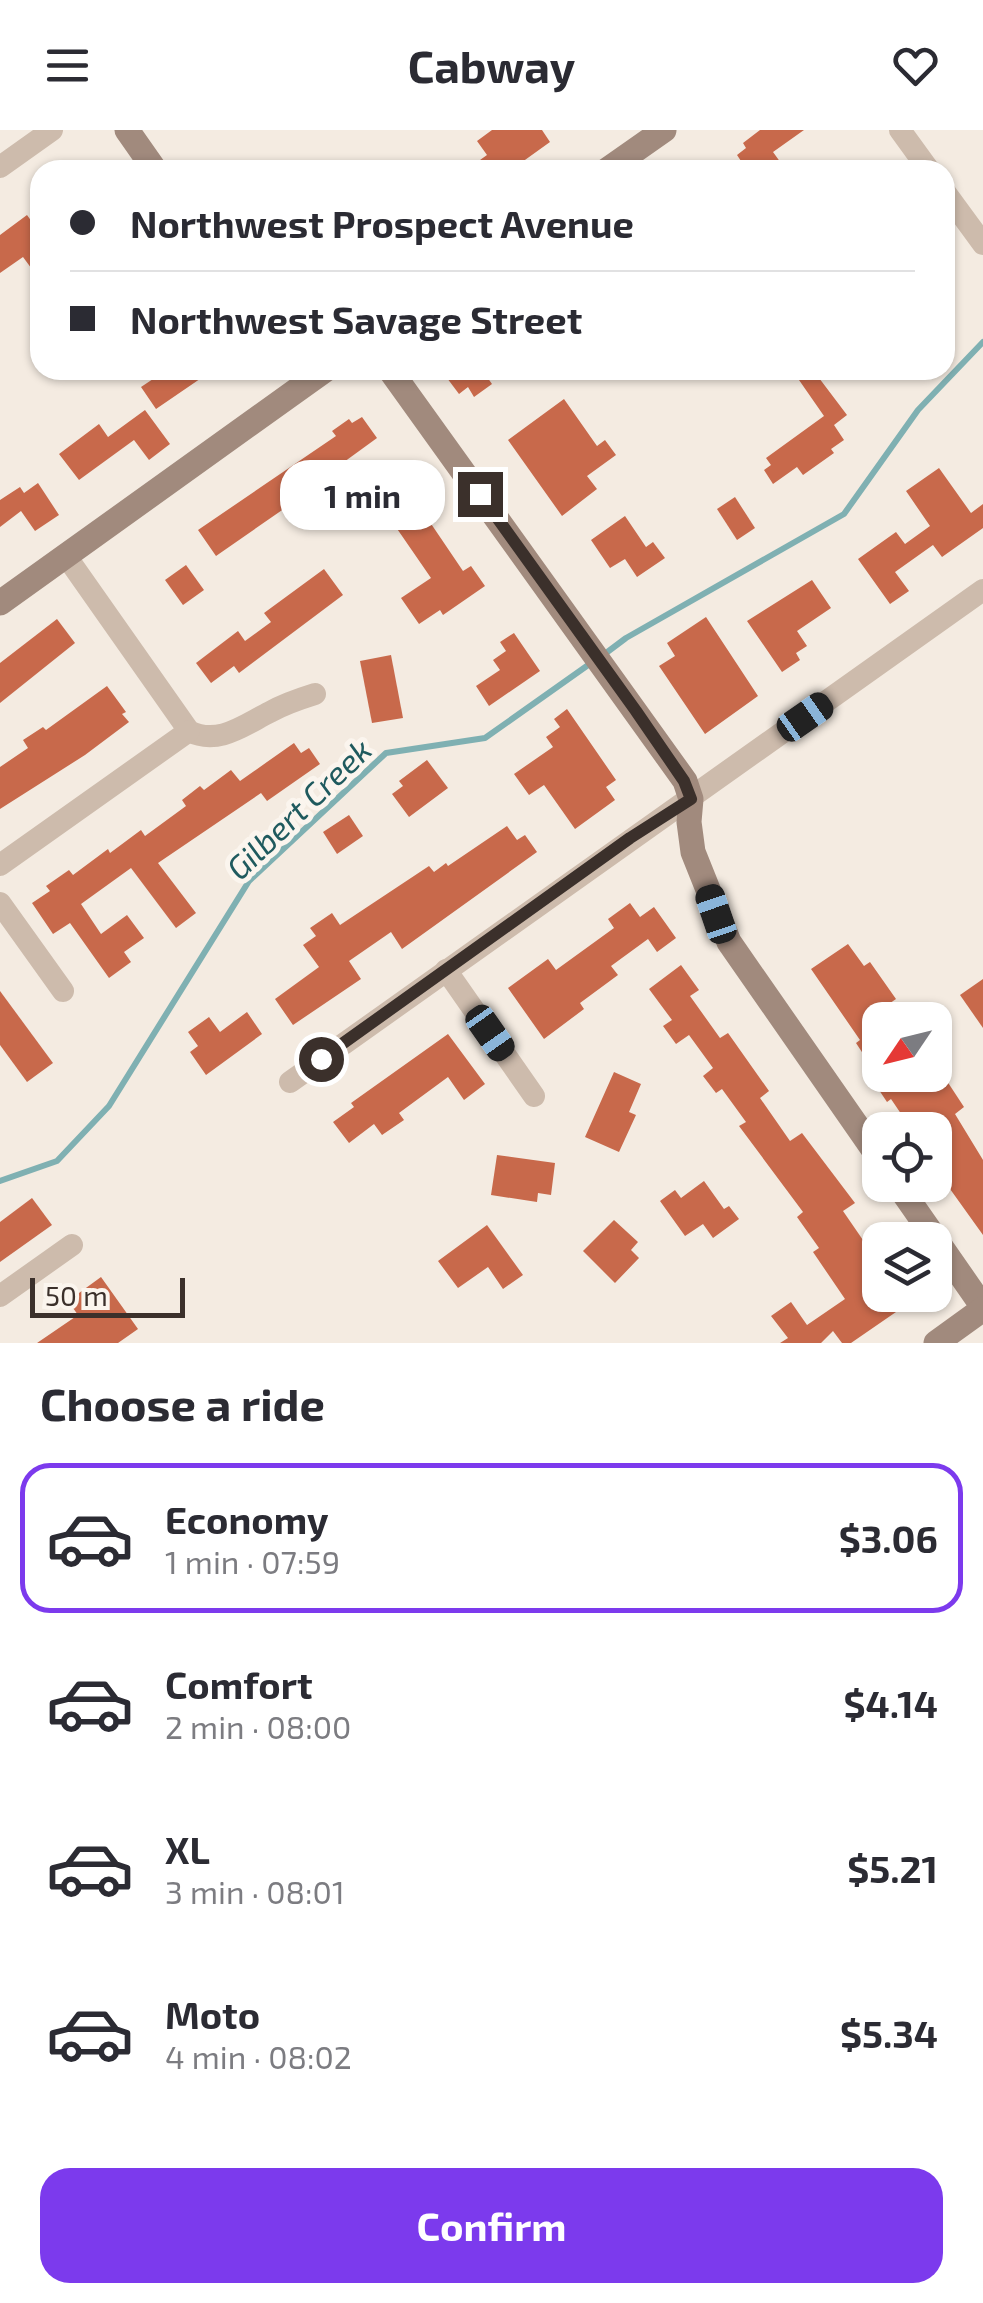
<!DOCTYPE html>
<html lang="en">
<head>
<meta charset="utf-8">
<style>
  body { margin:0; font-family:"Exo 2",sans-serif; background:#f2f2f3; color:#2b2b33; height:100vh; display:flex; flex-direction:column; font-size:38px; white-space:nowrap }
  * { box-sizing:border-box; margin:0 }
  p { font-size:32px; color:#7c7c81 }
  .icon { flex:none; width:55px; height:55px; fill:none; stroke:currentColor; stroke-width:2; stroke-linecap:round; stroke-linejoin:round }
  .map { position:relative; height:1213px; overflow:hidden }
  .details { display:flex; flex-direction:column; background:#fff; flex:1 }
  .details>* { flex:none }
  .banner { position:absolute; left:30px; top:30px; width:925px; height:220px; border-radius:30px; box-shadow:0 2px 8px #0004; display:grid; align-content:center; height:220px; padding:0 40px; background:#fff }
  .needle { width:65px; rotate:235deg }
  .tools { position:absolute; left:862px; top:872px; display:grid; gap:20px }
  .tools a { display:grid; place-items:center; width:90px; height:90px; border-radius:20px; background:#fff; box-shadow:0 2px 8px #0004; font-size:50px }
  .scale { position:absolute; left:30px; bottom:25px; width:155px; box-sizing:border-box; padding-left:10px; border:5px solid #3b302b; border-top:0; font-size:28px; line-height:35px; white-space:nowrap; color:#3b302b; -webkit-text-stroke:8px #fbf5ee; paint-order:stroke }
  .end { position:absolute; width:45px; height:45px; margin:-22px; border:12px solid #3b302b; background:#fff; box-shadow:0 0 0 5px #fff }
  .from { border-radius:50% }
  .bubble { position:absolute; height:70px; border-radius:30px; background:#fff; box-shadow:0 2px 8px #0004; font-size:32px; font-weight:700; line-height:70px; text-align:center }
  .car { position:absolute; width:30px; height:60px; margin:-30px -15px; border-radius:12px; box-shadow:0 0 8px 2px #0007; background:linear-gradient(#222 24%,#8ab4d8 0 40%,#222 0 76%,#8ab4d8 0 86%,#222 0) }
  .banner b { display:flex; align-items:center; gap:35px; height:95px; font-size:38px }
  .banner b+b { border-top:2px solid #e1e1e2 }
  .banner i { width:25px; height:25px; background:#2b2b33 }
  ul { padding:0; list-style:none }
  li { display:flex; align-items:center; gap:30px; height:150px; margin:0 20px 15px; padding:0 20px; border:5px solid transparent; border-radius:30px }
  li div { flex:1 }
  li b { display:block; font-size:38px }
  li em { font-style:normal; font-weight:700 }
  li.current { border-color:#7c3aed }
  li>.icon { width:90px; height:90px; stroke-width:1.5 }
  h2 { padding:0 40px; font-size:45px; line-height:120px }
  .button { display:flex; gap:20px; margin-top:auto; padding:20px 40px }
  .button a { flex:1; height:115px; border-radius:30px; background:#7c3aed; color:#fff; font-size:40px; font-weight:700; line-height:115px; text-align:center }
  header { display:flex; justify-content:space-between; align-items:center; height:130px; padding:0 40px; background:#fff; font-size:45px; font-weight:700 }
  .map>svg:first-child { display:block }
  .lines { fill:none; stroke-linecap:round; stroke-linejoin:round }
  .stream { stroke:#7fb0b2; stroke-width:6 }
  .building { fill:#c8694b }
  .street { stroke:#cdbbac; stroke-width:22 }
  .secondary { stroke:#a18a7d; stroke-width:25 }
  .route { stroke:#3b302b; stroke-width:12 }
  .labels { text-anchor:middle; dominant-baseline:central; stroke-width:10; stroke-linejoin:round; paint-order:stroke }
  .water-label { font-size:32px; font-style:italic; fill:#1f5a5e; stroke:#fbf5ee }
</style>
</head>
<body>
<header><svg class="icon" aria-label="menu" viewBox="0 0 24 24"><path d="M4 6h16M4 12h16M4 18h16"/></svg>Cabway<svg class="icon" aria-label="heart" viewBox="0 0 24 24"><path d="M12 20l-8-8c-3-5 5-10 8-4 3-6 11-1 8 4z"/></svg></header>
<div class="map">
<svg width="983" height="1213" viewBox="0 0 983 1213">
  <rect width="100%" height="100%" fill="#f4ebe1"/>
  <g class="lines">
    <g class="stream">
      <path d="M 602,526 L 626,508 L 844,384 L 918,280 L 983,212"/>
      <path d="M 0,1051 L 57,1031 L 109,976 L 249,751 L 386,623 L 485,608 L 591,533"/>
    </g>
  </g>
  <g class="building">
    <path d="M 492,0 L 542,0 L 550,12 L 511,40 L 466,40 L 487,25 L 477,11 Z"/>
    <path d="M 760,0 L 804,0 L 773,22 L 786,40 L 747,40 L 737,25 L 746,18 L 743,13 Z"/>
    <path d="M 27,85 L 40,103 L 40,150 L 23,127 L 0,143 L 0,105 Z"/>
    <path d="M 146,240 L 213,240 L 156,279 L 141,257 L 153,249 Z"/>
    <path d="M 441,240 L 491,240 L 485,244 L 492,254 L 474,267 L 468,257 L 459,264 Z"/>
    <path d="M 813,240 L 847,285 L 834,295 L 844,310 L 831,319 L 834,323 L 803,345 L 797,337 L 773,354 L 764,340 L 771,335 L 766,328 L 824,286 L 799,250 Z"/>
    <path d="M 564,269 L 597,316 L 605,310 L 616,325 L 587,346 L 597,359 L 562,386 L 508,310 Z"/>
    <path d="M 145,280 L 170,314 L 149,330 L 134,310 L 79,350 L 59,324 L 99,294 L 108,307 Z"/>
    <path d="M 362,287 L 377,308 L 344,332 L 347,335 L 216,426 L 198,400 L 336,306 L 332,301 L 349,289 L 352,293 Z"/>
    <path d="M 939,338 L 971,383 L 983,374 L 983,398 L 942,427 L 933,415 L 895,442 L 909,461 L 890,474 L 858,429 L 896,402 L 905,414 L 930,396 L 906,361 Z"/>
    <path d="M 38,353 L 59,385 L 35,401 L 21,381 L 0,397 L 0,370 L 20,357 L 24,363 Z"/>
    <path d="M 735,367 L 755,398 L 737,410 L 717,379 Z"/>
    <path d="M 417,373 L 463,441 L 471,436 L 485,456 L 443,485 L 440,480 L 419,494 L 401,468 L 431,448 L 391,390 Z"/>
    <path d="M 625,386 L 646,417 L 653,412 L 665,428 L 637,447 L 625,429 L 610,438 L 591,410 Z"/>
    <path d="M 186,435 L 204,460 L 183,475 L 165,450 Z"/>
    <path d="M 324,439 L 343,465 L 239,543 L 234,536 L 211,553 L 196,533 L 238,501 L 245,511 L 271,492 L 264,483 Z"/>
    <path d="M 812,450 L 831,478 L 797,501 L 807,516 L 796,523 L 800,530 L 782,542 L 747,491 Z"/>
    <path d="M 706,487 L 758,566 L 705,604 L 659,536 L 675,526 L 667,513 Z"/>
    <path d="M 57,489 L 75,513 L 0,573 L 0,533 Z"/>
    <path d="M 514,503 L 540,541 L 489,576 L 476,556 L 500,540 L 493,530 L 506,521 L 500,512 Z"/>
    <path d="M 391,525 L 403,588 L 372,593 L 360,531 Z"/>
    <path d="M 107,556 L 126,582 L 122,584 L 129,592 L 85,625 L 0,679 L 0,637 L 28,618 L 23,610 L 43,597 L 46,600 Z"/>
    <path d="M 567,579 L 616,650 L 606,657 L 615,670 L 575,699 L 544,655 L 529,665 L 514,644 L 553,617 L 546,607 L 560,597 L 554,589 Z"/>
    <path d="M 294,613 L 301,623 L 309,618 L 320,634 L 267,671 L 261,663 L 158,733 L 196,783 L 176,798 L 131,738 L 81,774 L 101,804 L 127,785 L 144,808 L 124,822 L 131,832 L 109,848 L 70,793 L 53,804 L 32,773 L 50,761 L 46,756 L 69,740 L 73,745 L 108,719 L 110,723 L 141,700 L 145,706 L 186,676 L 182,670 L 200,656 L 204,660 L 231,640 L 240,651 Z"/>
    <path d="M 427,630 L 448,658 L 409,687 L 392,664 L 403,656 L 399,651 Z"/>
    <path d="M 349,685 L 363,706 L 337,724 L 323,702 Z"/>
    <path d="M 507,696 L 517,710 L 525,705 L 537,722 L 402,819 L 391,802 L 349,831 L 361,849 L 293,895 L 275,869 L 319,837 L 303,815 L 316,806 L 310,798 L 332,783 L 340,795 L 429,736 L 434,742 L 446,733 L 448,736 Z"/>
    <path d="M 630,773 L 640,787 L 654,777 L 676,808 L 657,822 L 648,809 L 611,836 L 618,845 L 580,873 L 584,879 L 544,909 L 508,858 L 548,829 L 556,840 L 614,798 L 608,789 Z"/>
    <path d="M 848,814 L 864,836 L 870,832 L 896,869 L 880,880 L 880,945 L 943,945 L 964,977 L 955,984 L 983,1030 L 983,1105 L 935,1038 L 935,1000 L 912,1000 L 891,969 L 887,972 L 869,945 L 877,945 L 856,913 L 860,910 L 811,839 Z"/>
    <path d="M 681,835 L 699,860 L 690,866 L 720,908 L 728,903 L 769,961 L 760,968 L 790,1011 L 802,1003 L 855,1073 L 843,1081 L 865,1113 L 870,1110 L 880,1124 L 880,1165 L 910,1165 L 892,1177 L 896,1182 L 851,1213 L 842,1213 L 833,1201 L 821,1213 L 780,1213 L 788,1208 L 771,1186 L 791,1172 L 807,1195 L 845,1169 L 813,1122 L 819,1118 L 797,1087 L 803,1082 L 739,996 L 746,992 L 722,959 L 716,963 L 703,946 L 713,938 L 689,905 L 676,914 L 663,896 L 672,890 L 649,859 Z"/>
    <path d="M 983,849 L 983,898 L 960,865 Z"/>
    <path d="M 0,861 L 53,933 L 27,952 L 0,915 Z"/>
    <path d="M 247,882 L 262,904 L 206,945 L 190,922 L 198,916 L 188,902 L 209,887 L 220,902 Z"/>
    <path d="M 448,904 L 485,954 L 464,970 L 448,947 L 399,983 L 404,990 L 382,1005 L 374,994 L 349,1013 L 333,992 L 354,977 L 351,973 Z"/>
    <path d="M 614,942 L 641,954 L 629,982 L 636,985 L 619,1022 L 585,1007 Z"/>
    <path d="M 497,1025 L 555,1033 L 551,1065 L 538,1063 L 537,1072 L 491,1065 Z"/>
    <path d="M 704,1051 L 724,1079 L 729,1076 L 739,1089 L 713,1108 L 703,1094 L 685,1106 L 660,1071 L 675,1060 L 681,1068 Z"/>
    <path d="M 32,1068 L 52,1095 L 0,1132 L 0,1092 Z"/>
    <path d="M 614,1090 L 638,1112 L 631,1120 L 639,1128 L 615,1153 L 583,1121 Z"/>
    <path d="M 487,1095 L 523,1145 L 503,1159 L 488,1137 L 458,1158 L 438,1131 Z"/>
    <path d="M 101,1147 L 138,1199 L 118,1213 L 37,1213 L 78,1185 L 68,1171 Z"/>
  </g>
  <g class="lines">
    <g class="street">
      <path d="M 900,0 L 929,40"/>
      <path d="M 0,37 L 52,0"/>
      <path d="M 945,62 L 983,114"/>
      <path d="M 66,426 L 189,601 C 218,616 244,595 270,582 C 284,574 299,569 315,564"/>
      <path d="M 0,735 L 189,601"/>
      <path d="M 0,773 L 63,861"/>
      <path d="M 446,840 L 534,966"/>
      <path d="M 290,952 L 983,460"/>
      <path d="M 0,1166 L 72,1115"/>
    </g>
    <g class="secondary">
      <path d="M 127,0 L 155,40"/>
      <path d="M 607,40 L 664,0"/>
      <path d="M 390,240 L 685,651 L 691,669 L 689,692 L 693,722 L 729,812 L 880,1029"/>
      <path d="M 0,473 L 325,240"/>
      <path d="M 898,1055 L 983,1177"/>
      <path d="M 936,1213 L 983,1179"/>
    </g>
  </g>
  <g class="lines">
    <path class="route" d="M 321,929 L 630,708 L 691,669 L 684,651 L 636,581 L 480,364"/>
  </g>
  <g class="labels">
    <g class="water-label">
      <text transform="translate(298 678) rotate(-44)">Gilbert Creek</text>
    </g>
  </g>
</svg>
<div class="tools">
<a><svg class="needle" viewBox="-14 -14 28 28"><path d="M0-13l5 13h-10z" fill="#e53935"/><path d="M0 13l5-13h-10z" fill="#7c7c81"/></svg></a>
<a><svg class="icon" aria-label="locate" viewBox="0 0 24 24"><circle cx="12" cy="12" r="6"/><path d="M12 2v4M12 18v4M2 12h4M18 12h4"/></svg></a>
<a><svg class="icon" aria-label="layers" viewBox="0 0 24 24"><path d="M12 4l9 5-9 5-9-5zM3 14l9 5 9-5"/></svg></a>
</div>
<div class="scale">50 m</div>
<i class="end from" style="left:321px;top:929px"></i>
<i class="end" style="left:480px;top:364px"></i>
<div class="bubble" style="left:280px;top:330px;width:165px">1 min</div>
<i class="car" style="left:805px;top:587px;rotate:55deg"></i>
<i class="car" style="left:716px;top:784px;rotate:341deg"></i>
<i class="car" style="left:490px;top:903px;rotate:145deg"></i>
<div class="banner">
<b><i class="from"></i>Northwest Prospect Avenue</b>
<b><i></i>Northwest Savage Street</b>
</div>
</div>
<section class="details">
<h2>Choose a ride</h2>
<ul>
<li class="current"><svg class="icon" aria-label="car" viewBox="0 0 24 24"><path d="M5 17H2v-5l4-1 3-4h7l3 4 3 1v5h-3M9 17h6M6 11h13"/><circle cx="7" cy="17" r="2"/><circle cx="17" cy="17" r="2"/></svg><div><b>Economy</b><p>1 min · 07:59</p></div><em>$3.06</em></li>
<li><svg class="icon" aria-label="car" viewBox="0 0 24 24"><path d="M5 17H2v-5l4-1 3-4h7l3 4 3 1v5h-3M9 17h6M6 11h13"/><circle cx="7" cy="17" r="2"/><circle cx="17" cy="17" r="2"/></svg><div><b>Comfort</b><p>2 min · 08:00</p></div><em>$4.14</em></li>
<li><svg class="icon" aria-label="car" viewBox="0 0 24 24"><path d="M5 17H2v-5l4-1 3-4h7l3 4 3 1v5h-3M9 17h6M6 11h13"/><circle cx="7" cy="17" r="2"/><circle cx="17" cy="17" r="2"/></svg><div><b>XL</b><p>3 min · 08:01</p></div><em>$5.21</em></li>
<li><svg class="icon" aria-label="car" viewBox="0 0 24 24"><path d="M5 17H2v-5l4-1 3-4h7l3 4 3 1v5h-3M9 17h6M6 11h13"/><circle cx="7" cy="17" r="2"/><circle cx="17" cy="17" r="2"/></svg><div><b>Moto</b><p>4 min · 08:02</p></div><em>$5.34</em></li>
</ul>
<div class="button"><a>Confirm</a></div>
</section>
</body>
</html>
